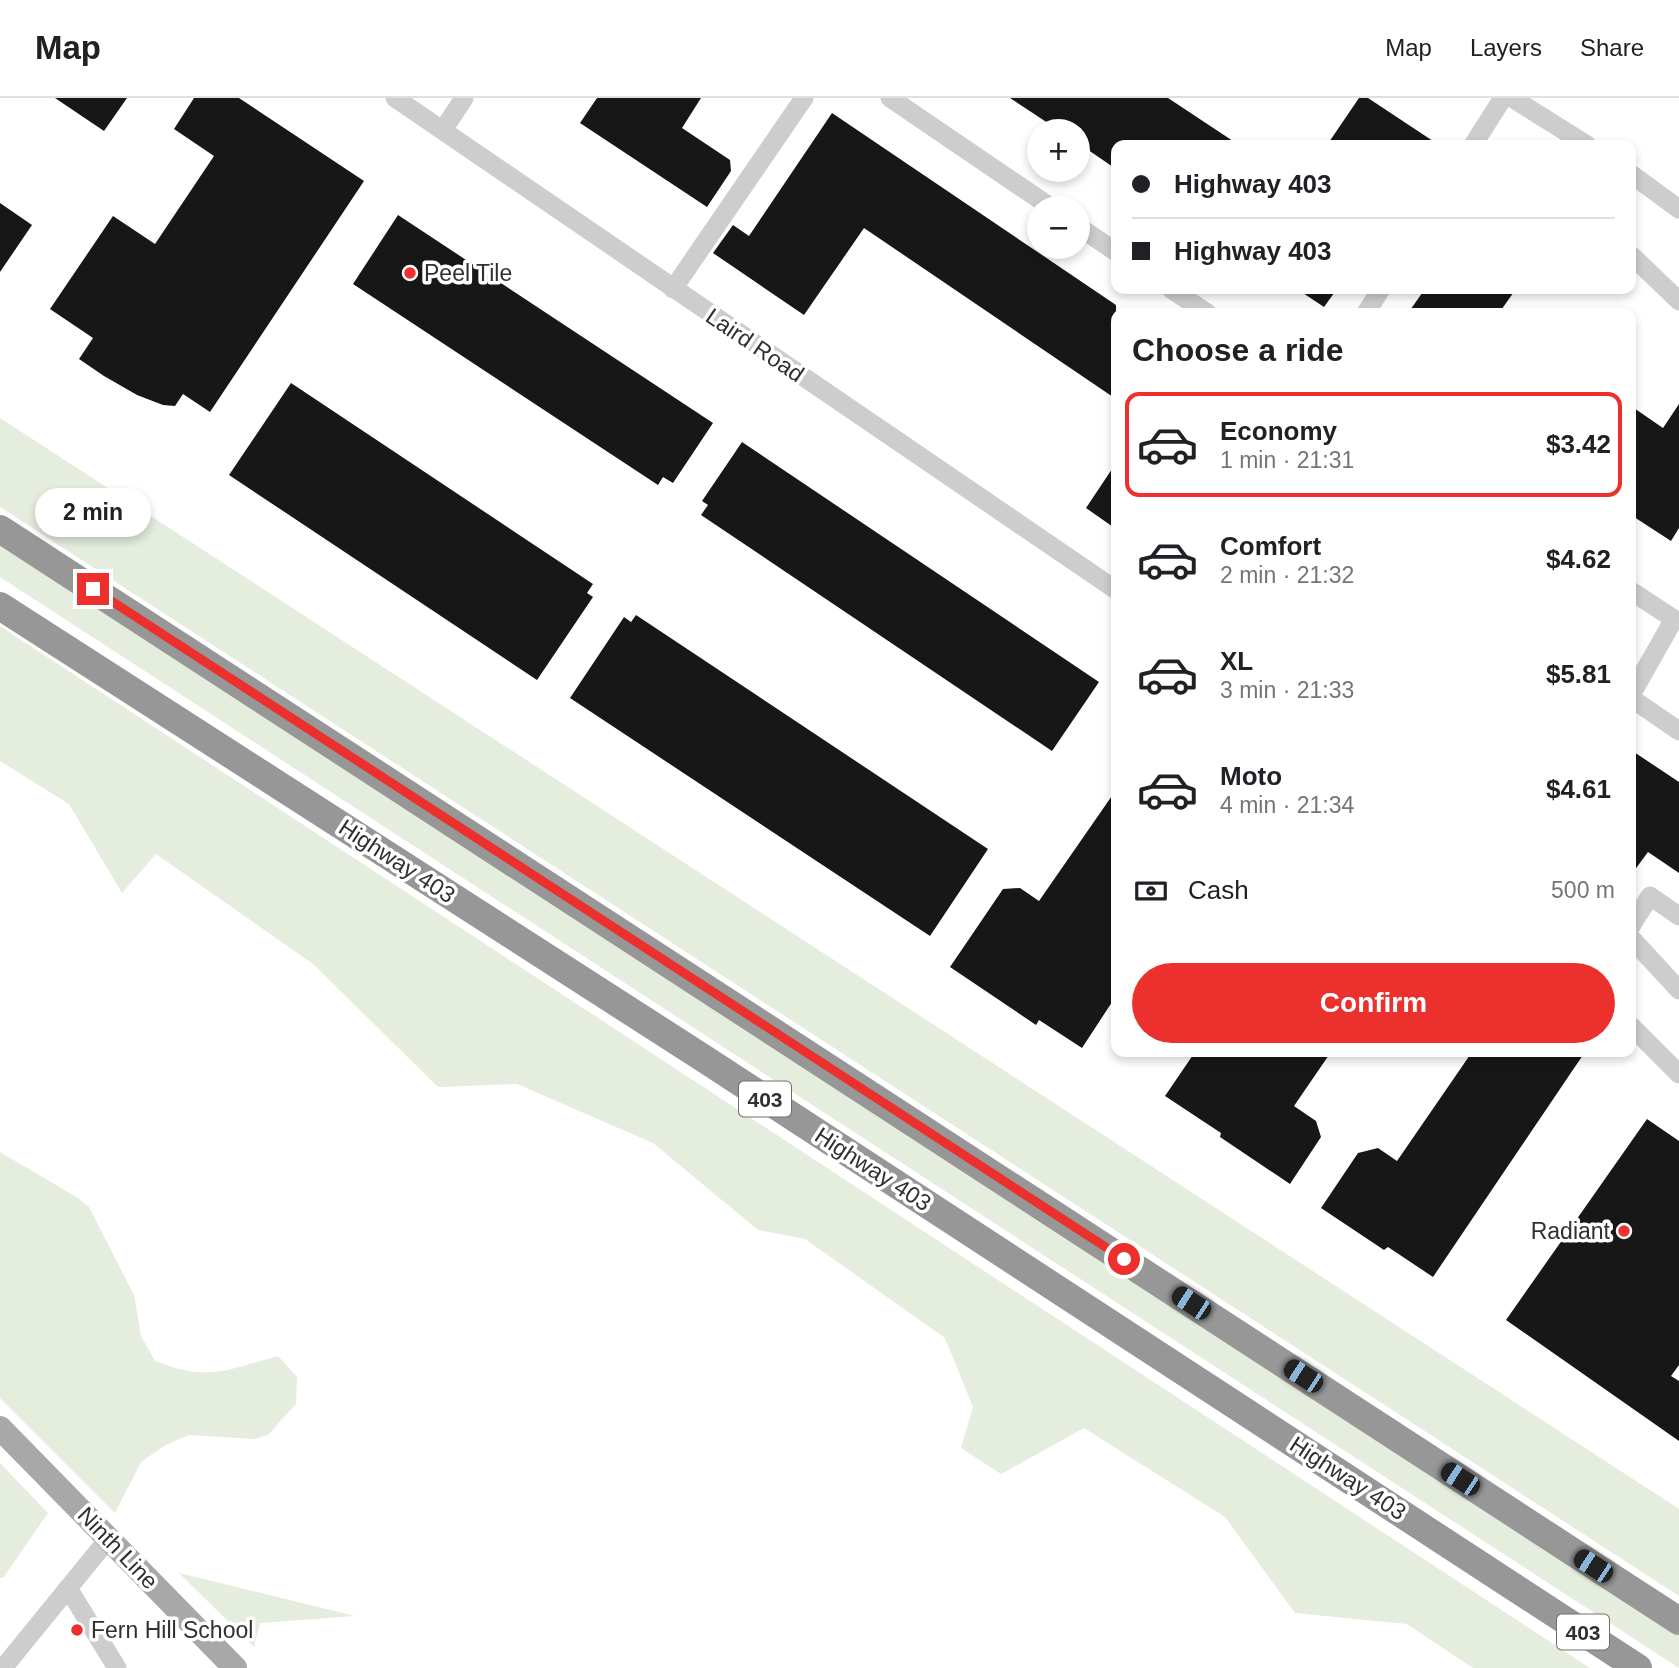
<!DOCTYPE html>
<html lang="en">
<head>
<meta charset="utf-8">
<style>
  body { margin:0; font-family:Helvetica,sans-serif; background:#f2f2f2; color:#202124; height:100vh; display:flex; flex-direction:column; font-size:26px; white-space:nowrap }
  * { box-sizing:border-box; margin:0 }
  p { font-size:23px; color:#757577 }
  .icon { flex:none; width:38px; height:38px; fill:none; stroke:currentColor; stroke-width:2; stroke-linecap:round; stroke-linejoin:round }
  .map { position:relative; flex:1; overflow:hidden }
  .drawer { position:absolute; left:1111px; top:210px; width:525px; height:749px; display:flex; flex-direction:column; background:#fff; border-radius:14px; box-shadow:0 4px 10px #0003 }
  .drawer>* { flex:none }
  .hud { position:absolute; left:1111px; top:42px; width:525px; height:154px; border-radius:14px; box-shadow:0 4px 10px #0003; display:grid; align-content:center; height:154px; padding:0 21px; background:#fff }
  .fabs { position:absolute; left:1027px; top:21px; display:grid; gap:14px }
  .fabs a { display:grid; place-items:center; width:63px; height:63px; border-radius:50%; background:#fff; box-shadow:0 4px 10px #0003; font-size:35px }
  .end { position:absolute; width:32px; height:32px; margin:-16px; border:9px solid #eb302d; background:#fff; box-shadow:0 0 0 4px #fff }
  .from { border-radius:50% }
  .bubble { position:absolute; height:49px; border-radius:24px; background:#fff; box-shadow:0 4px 10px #0003; font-size:23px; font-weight:800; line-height:49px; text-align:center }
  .car { position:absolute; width:21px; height:42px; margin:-21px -10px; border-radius:9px; box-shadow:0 0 5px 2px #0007; background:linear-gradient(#222 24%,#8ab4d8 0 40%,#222 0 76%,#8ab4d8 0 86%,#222 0) }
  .hud b { display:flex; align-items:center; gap:24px; height:66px; font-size:26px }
  .hud b+b { border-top:2px solid #e0e0e0 }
  .hud i { width:18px; height:18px; background:#202124 }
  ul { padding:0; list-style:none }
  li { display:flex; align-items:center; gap:21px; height:105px; margin:0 14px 10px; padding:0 7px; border:4px solid transparent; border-radius:14px }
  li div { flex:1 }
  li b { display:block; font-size:26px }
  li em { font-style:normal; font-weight:800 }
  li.selected { border-color:#eb302d }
  li>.icon { width:63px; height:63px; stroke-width:1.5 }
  h2 { padding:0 21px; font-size:32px; line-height:84px }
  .pay { display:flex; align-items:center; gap:18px; height:77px; padding:0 21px; font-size:26px }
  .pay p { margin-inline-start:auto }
  .cta { display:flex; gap:14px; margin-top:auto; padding:14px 21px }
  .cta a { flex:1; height:80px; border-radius:42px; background:#eb302d; color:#fff; font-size:28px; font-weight:800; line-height:80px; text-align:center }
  header { display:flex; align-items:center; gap:42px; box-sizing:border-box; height:98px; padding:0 35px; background:#fff; border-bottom:2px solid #e0e0e0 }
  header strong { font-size:33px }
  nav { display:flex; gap:38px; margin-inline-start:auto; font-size:24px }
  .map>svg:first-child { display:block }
  .green { fill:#e5edde }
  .building { fill:#171717 }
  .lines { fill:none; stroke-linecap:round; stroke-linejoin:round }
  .minor { stroke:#cdcdcd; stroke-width:19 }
  .major { stroke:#a8a8a8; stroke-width:24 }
  .highway { stroke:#979797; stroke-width:28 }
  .route { stroke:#eb302d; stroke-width:9 }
  .poi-dot { fill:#eb302d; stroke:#fff; stroke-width:2.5 }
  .labels { text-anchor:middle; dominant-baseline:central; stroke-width:7; stroke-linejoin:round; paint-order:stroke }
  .shield { fill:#fff; stroke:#6e6e6e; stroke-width:2 }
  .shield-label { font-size:21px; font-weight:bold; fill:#303030 }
  .poi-label { font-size:23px; fill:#303030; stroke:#fff; text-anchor:start }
  .street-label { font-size:23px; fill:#303030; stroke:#fff }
</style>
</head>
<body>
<header>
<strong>Map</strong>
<nav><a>Map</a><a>Layers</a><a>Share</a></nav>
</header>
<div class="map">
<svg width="1679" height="1570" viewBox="0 0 1679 1570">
  <rect width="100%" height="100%" fill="#fff"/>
  <g class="green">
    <path d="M 0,320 L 1679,1411 L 1679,1498 L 0,409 Z"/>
    <path d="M 0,446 L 1679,1537 L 1679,1570 L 0,479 Z"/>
    <path d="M 0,528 L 1590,1570 L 1473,1570 L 1407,1526 L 1295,1515 L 1225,1419 L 1084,1330 L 1001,1376 L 961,1350 L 973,1309 L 945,1240 L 805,1141 L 758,1132 L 653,1045 L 517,986 L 438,989 L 313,866 L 156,756 L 122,795 L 69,706 L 0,663 Z"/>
    <path d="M 0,1054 L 78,1100 L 89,1109 L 134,1197 L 141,1238 L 155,1263 C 208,1284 226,1272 278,1258 L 297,1279 L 296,1306 L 268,1337 L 255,1341 L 189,1337 L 164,1348 L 141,1364 L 115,1415 L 0,1300 Z"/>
    <path d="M 0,1365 L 48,1415 L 3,1480 L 0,1480 Z"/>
    <path d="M 179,1475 L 355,1518 L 260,1525 L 254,1549 Z"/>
  </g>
  <g class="building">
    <path d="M 55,0 L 127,0 L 104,33 Z"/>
    <path d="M 194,0 L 239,0 L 364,83 L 210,314 L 183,296 L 175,308 L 163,307 L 137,297 L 104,278 L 79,261 L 93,240 L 50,211 L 113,118 L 155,146 L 214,58 L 174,31 Z"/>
    <path d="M 597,0 L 701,0 L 682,30 L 730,62 L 731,73 L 707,109 L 580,25 Z"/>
    <path d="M 1010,0 L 1168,0 L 1239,47 L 1116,47 L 1116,71 L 1078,45 L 1078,33 L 1060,33 Z"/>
    <path d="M 1359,0 L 1368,0 L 1439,47 L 1327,47 Z"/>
    <path d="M 832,15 L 1116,207 L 1116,301 L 864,130 L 804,217 L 713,155 L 733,127 L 749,138 Z"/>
    <path d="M 0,105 L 32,127 L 0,174 Z"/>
    <path d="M 398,117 L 713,325 L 673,385 L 663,379 L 658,387 L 353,186 Z"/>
    <path d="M 1297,191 L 1337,191 L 1324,209 Z"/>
    <path d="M 1425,191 L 1516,191 L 1499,215 L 1408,215 Z"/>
    <path d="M 291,285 L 593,486 L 587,495 L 593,499 L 537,582 L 229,377 Z"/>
    <path d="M 1679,306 L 1679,430 L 1671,443 L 1631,417 L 1631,308 L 1663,330 Z"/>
    <path d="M 742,344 L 1099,584 L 1052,653 L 701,417 L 708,407 L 702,403 Z"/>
    <path d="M 1116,365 L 1116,431 L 1086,410 Z"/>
    <path d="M 636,517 L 988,751 L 930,838 L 570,600 L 624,519 L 631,524 Z"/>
    <path d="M 1631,652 L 1679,684 L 1679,775 L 1648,754 L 1631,777 Z"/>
    <path d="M 1116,692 L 1116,898 L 1082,950 L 1039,922 L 1036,927 L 950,869 L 1003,791 L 1020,790 L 1039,803 Z"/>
    <path d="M 1195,954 L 1331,954 L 1294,1008 L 1316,1023 L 1321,1039 L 1290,1086 L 1220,1039 L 1221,1035 L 1165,998 Z"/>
    <path d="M 1472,954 L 1585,954 L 1433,1179 L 1388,1149 L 1384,1152 L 1321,1110 L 1358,1055 L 1378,1050 L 1397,1063 Z"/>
    <path d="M 1647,1021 L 1679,1043 L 1679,1267 L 1671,1278 L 1679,1283 L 1679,1343 L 1506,1222 Z"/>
  </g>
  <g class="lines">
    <g class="minor">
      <path d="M 395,0 L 1116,492"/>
      <path d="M 890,0 L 1052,110"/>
      <path d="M 1512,0 L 1587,47"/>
      <path d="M 443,32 L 464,0"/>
      <path d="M 1473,47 L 1503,0"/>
      <path d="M 1631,76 L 1679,111"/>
      <path d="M 1078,128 L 1116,154"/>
      <path d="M 1631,157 L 1679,203"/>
      <path d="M 673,191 L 804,0"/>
      <path d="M 1171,191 L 1207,215"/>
      <path d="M 1366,215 L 1381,191"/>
      <path d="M 1631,493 L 1674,521 L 1631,597"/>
      <path d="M 1631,600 L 1679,633"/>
      <path d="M 1631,828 L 1650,798 L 1679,818"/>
      <path d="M 1631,840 L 1679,892"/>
      <path d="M 1631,928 L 1679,976"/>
      <path d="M 68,1490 L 117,1570"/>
      <path d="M 3,1570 L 109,1440"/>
    </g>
    <path class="major" d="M 0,1330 L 235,1570"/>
    <g class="highway">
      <path d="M 0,431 L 1679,1523"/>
      <path d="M 0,508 L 703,960 L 1638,1570"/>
    </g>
  </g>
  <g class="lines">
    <path class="route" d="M 93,491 L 1124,1161"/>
  </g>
  <g class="poi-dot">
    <circle cx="410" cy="175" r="7"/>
    <circle cx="1624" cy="1133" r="7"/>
    <circle cx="77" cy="1532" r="7"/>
  </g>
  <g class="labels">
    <g class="shield">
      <rect x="739" y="983.5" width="52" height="35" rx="5"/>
      <rect x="1557" y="1516.5" width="52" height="35" rx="5"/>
    </g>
    <g class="shield-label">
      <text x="765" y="1001">403</text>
      <text x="1583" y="1534">403</text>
    </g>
    <g class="poi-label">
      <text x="424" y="175">Peel Tile</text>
      <text x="1610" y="1133" text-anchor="end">Radiant</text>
      <text x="91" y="1532">Fern Hill School</text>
    </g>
    <g class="street-label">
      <text transform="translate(755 247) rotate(34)">Laird Road</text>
      <text transform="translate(397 763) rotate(33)">Highway 403</text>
      <text transform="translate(873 1071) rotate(33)">Highway 403</text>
      <text transform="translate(1348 1380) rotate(33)">Highway 403</text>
      <text transform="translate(118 1450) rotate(46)">Ninth Line</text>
    </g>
  </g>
</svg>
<div class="fabs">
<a>+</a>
<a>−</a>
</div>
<i class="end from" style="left:1124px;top:1161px"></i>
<i class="end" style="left:93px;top:491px"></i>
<div class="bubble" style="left:35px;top:390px;width:116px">2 min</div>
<i class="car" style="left:1191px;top:1205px;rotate:303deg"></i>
<i class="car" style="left:1303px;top:1278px;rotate:303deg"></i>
<i class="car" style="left:1460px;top:1381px;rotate:303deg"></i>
<i class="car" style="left:1593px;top:1468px;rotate:303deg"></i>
<div class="hud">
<b><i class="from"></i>Highway 403</b>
<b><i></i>Highway 403</b>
</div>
<section class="drawer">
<h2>Choose a ride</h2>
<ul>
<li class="selected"><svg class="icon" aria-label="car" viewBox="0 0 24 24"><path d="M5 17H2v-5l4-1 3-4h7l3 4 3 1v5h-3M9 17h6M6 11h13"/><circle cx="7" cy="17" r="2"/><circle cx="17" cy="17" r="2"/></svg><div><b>Economy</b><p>1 min · 21:31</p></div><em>$3.42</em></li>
<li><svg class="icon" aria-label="car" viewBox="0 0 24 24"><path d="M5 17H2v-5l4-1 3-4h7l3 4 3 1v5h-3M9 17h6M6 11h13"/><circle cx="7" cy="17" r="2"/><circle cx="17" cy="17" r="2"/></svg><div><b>Comfort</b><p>2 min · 21:32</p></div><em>$4.62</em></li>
<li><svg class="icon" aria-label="car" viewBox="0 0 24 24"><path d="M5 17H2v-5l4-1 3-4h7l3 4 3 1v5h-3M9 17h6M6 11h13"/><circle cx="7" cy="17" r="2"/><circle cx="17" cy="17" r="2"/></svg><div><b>XL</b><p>3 min · 21:33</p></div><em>$5.81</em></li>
<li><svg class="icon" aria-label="car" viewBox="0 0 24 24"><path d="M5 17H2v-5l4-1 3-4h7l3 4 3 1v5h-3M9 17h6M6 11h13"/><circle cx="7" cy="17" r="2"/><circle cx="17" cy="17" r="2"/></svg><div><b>Moto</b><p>4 min · 21:34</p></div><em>$4.61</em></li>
</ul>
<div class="pay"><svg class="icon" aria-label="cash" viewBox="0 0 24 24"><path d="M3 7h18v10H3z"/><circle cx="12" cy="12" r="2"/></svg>Cash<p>500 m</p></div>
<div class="cta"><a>Confirm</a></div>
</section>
</div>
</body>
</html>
